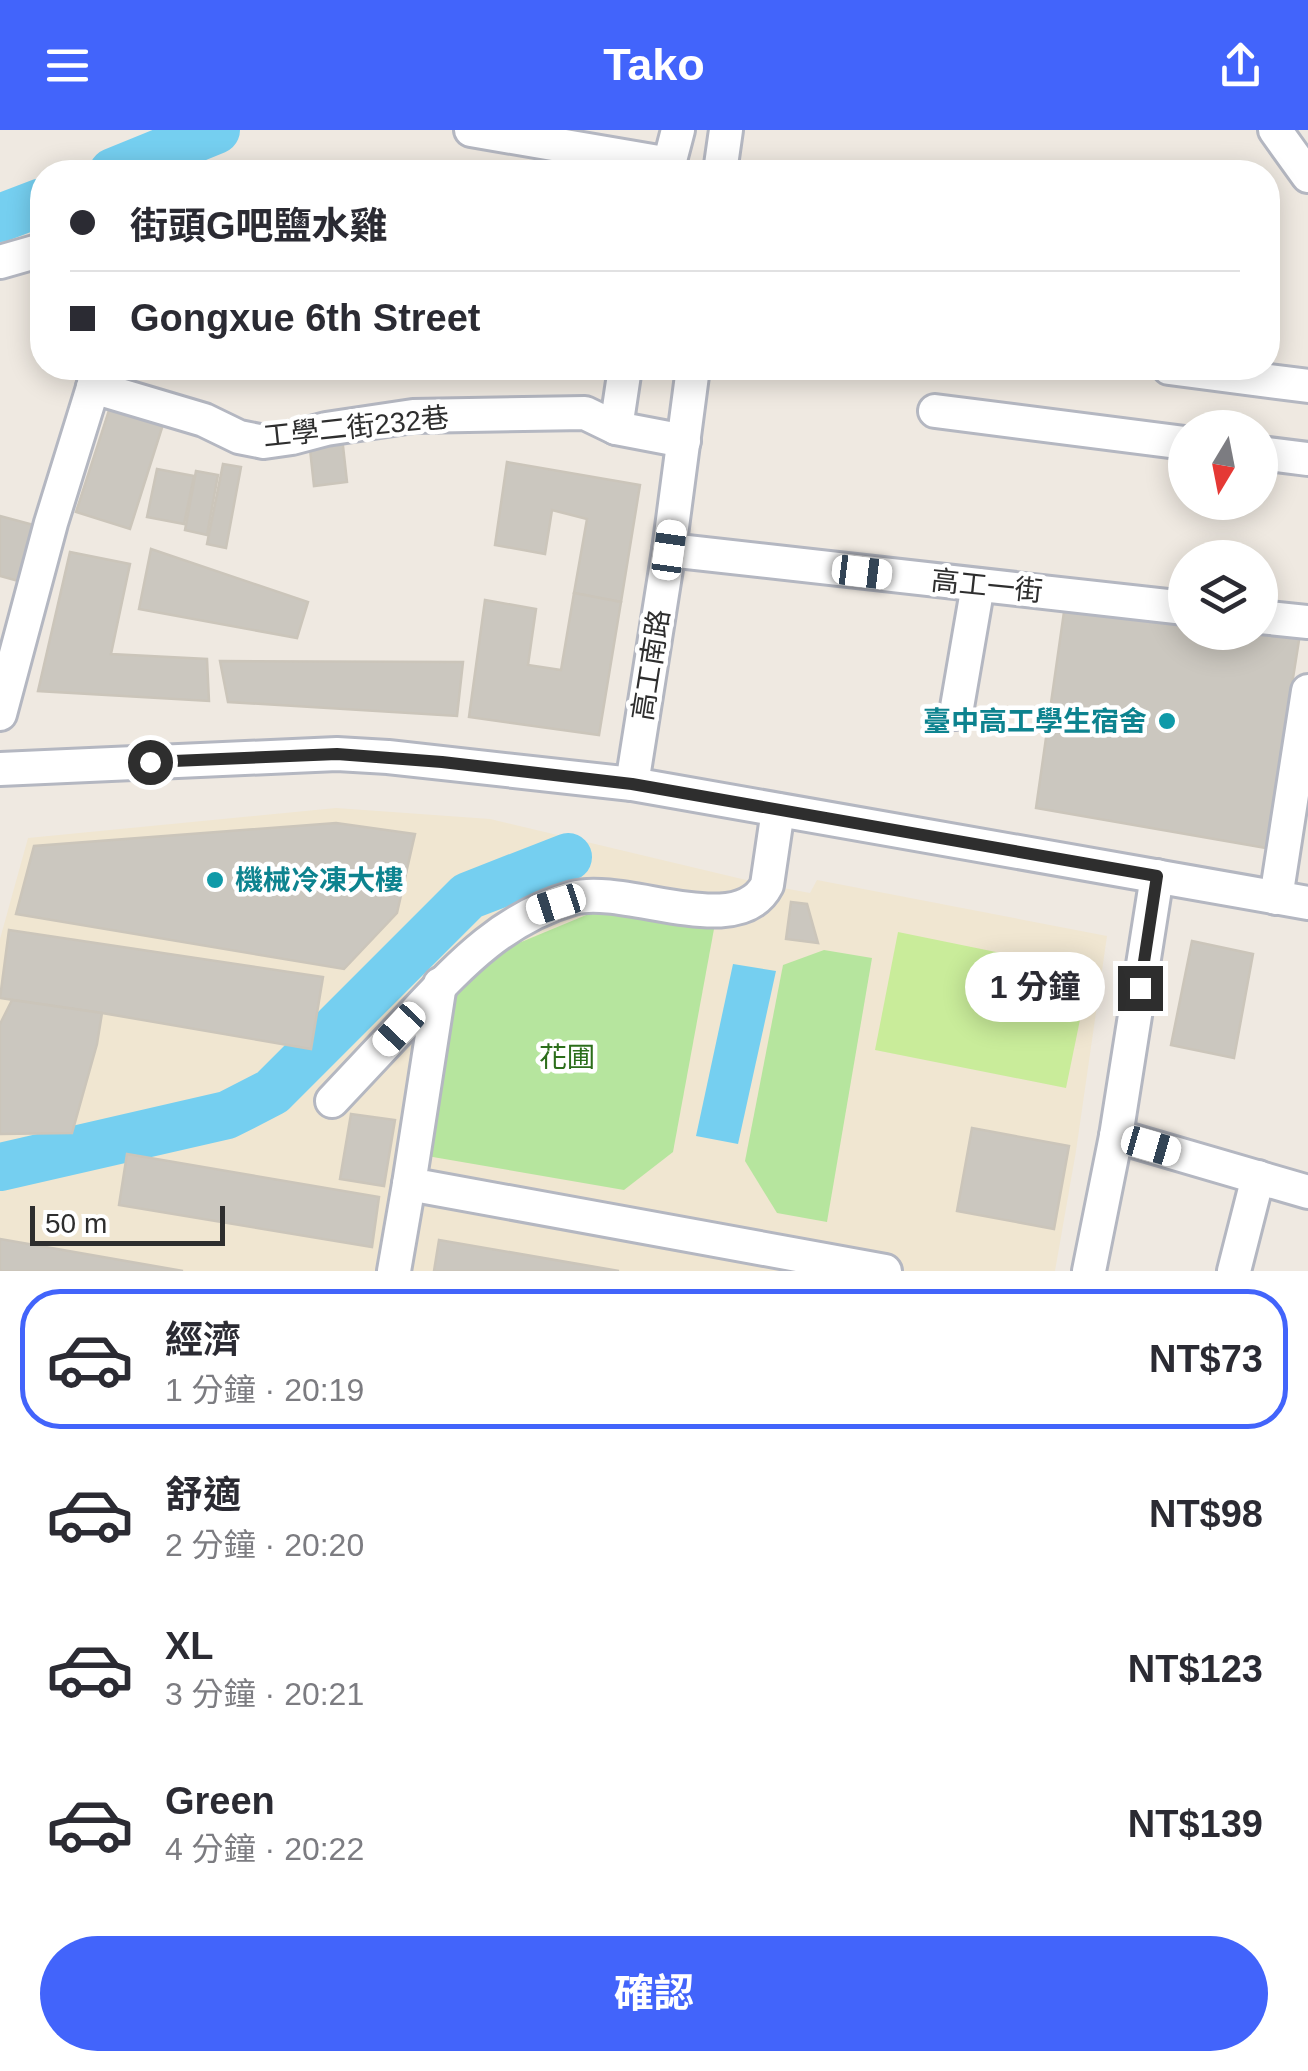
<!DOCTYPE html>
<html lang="zh-TW">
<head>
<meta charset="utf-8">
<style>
  body { margin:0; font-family:Arial,"Noto Sans TC",sans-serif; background:#f7f7f7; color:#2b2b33; height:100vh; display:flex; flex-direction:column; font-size:38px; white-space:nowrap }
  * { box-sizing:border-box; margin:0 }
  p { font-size:32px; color:#7c7c81 }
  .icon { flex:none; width:55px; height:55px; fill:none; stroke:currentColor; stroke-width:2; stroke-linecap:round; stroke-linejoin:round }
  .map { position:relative; height:1141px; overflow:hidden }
  .panel { display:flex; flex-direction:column; background:#fff; flex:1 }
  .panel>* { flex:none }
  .banner { position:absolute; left:30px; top:30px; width:1250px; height:220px; border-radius:40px; box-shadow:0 5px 25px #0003; display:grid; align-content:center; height:220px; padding:0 40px; background:#fff }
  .needle { width:65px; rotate:190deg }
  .tools { position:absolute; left:1168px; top:280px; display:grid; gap:20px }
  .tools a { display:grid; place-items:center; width:110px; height:110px; border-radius:50%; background:#fff; box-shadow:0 5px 25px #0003; font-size:50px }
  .scale { position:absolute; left:30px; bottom:25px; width:195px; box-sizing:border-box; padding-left:10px; border:5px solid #2e2e2e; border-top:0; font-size:28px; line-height:35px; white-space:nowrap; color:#2e2e2e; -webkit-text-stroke:8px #fff; paint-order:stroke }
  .end { position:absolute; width:45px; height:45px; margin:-22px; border:12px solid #2e2e2e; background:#fff; box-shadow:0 0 0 5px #fff }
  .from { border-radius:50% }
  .bubble { position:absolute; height:70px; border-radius:35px; background:#fff; box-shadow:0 5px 25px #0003; font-size:32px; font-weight:700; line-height:70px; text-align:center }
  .car { position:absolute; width:30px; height:60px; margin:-30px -15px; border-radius:12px; box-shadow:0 0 8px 2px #0007; background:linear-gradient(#fff 24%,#345 0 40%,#fff 0 76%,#345 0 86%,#fff 0) }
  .banner b { display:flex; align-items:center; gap:35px; height:95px; font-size:38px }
  .banner b+b { border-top:2px solid #e1e1e2 }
  .banner i { width:25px; height:25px; background:#2b2b33 }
  ul { padding:18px 0 0; list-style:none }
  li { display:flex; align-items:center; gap:30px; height:140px; margin:0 20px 15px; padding:0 20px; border:5px solid transparent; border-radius:40px }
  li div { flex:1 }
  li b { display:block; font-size:38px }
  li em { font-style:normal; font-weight:700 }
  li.current { border-color:#4264fb }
  li>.icon { width:90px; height:90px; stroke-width:1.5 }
  .primary-button { display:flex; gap:20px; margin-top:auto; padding:20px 40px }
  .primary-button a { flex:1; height:115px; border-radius:60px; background:#4264fb; color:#fff; font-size:40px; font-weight:700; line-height:115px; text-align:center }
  header { display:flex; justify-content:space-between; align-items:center; height:130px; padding:0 40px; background:#4264fb; color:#fff; font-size:45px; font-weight:700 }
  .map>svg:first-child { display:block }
  .education { fill:#f0e6d1 }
  .green { fill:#b6e59e }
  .pitch { fill:#c9ec9a }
  .water { fill:#75cff0 }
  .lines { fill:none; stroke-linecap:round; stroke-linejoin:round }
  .river { stroke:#75cff0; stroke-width:48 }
  .building { fill:#cbc7bf; stroke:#cbc5ba; stroke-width:2.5 }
  .minor-casing { stroke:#b4b7c1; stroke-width:38 }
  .minor { stroke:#fff; stroke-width:32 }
  .route { stroke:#2e2e2e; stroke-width:12 }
  .culture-dot { fill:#0f9aa8; stroke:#fff; stroke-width:4 }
  .labels { text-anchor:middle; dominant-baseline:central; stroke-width:9; stroke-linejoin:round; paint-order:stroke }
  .street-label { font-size:28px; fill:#2e2e2e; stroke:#fff }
  .culture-label { font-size:28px; font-weight:bold; fill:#0d838f; stroke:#fff; text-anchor:end }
  .park-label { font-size:28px; fill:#2c6e1b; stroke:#fff }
</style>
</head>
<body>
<header><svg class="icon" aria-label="menu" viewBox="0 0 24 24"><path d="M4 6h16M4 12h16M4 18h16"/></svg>Tako<svg class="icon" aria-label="share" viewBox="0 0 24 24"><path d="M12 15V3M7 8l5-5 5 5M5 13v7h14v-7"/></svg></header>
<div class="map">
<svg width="1308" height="1141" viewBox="0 0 1308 1141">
  <rect width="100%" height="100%" fill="#efe9e1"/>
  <path class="education" d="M 336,678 L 490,689 L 767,755 L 810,763 L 817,750 L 1107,806 L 1076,1021 L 1055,1141 L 0,1141 L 0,809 L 28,708 Z"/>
  <g class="green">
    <path d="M 603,778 L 714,799 L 673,1022 L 624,1060 L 427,1026 L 455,863 L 490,825 Z"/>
    <path d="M 824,820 L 872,828 L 827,1092 L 777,1083 L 745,1031 L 783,835 Z"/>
  </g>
  <path class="pitch" d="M 898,802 L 1090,841 L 1066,958 L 875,920 Z"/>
  <path class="water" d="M 733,834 L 776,841 L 738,1014 L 696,1006 Z"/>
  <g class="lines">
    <g class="river">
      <path d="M 113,42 L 216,0"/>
      <path d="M 0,88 L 42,72"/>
      <path d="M 0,1037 L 227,985 L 272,962 L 468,766 L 568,727"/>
    </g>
  </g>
  <g class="building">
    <path d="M 113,268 L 166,285 L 130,399 L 76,382 Z"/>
    <path d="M 342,307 L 347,352 L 314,356 L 309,310 Z"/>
    <path d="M 507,332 L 640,355 L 621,472 L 574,463 L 587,389 L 552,380 L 545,424 L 495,415 Z"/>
    <path d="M 223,334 L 241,337 L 226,418 L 207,414 Z"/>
    <path d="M 157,339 L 194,346 L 184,394 L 147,387 Z"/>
    <path d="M 196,341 L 218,345 L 207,405 L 185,400 Z"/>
    <path d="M 0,386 L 37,396 L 22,452 L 0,446 Z"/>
    <path d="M 151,419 L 308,472 L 297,508 L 139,479 Z"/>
    <path d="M 70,422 L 130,434 L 111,524 L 207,529 L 209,571 L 38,561 Z"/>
    <path d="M 574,463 L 621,472 L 599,605 L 469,587 L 485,470 L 536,479 L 528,535 L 561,540 Z"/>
    <path d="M 1065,475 L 1185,489 L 1185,502 L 1300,504 L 1266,718 L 1036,678 Z"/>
    <path d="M 220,531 L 463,532 L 457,586 L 228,572 Z"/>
    <path d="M 336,693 L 415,704 L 397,783 L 344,839 L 16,784 L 34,716 Z"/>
    <path d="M 791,772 L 807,774 L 818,813 L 786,809 Z"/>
    <path d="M 9,800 L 323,847 L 311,919 L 102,883 L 0,868 Z"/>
    <path d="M 1192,811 L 1253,824 L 1234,928 L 1171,915 Z"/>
    <path d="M 12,870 L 102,883 L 97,914 L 72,1003 L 0,1004 L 0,894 Z"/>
    <path d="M 351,984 L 395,990 L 384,1056 L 340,1049 Z"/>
    <path d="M 972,998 L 1069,1016 L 1054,1099 L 957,1081 Z"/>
    <path d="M 127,1024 L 379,1067 L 372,1117 L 119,1075 Z"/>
    <path d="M 0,1109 L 183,1141 L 0,1141 Z"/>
    <path d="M 439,1110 L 619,1141 L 434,1141 Z"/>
  </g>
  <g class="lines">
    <defs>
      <g id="minor">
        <path d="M 471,0 L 670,34"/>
        <path d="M 1275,0 L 1308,46"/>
        <path d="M 667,42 L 678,0"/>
        <path d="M 720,42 L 726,0"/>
        <path d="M 0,132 L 42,120"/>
        <path d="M 1169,238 L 1308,256"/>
        <path d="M 93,257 L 204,290 L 239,307 L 264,312 L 292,308 L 326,299 L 413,286 L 585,283 L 616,298 L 684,311"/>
        <path d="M 935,281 L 1185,313"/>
        <path d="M 616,298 L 625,238"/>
        <path d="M 1260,323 L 1308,329"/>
        <path d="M 669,420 L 1185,478"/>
        <path d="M 1260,487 L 1308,492"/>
        <path d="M 956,583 L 978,455"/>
        <path d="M 0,584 L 51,393 L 99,238"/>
        <path d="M 0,639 L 337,624 L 388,627 L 632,654 L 1308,773"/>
        <path d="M 632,654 L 669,420 L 693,238"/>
        <path d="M 1276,768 L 1308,561"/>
        <path d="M 440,854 L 409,1054 L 885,1141"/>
        <path d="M 332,971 C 358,943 384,916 410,888 C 459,836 502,788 573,768 C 626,754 738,812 767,755 L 778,680"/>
        <path d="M 1116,1006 L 1308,1062"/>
        <path d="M 394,1141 L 409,1054"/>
        <path d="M 1089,1141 L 1116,1006 L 1157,746"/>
        <path d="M 1234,1141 L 1258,1047"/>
      </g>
    </defs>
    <use href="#minor" class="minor-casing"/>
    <use href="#minor" class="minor"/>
  </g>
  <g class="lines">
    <path class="route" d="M 150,632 L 337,624 L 442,632 L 632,654 L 1157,746 L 1140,858"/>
  </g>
  <g class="culture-dot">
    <circle cx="1167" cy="591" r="10"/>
    <circle cx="215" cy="750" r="10"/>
  </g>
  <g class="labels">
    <g class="street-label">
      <text transform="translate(356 297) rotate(-6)">工學二街232巷</text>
      <text transform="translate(987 456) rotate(6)">高工一街</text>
      <text transform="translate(651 535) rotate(-81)">高工南路</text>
    </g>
    <g class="culture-label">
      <text x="1147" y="591">臺中高工學生宿舍</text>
      <text x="235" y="750" text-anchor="start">機械冷凍大樓</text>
    </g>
    <g class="park-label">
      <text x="567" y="927">花圃</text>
    </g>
  </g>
</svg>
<div class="tools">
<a><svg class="needle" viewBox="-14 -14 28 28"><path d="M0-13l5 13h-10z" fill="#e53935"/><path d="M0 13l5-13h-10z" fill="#7c7c81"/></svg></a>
<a><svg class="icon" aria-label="layers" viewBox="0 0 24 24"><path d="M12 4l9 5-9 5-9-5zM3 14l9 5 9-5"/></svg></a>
</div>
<div class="scale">50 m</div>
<i class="end from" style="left:150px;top:632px"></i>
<i class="end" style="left:1140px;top:858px"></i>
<div class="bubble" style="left:965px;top:822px;width:140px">1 分鐘</div>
<i class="car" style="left:669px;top:420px;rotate:8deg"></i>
<i class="car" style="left:862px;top:442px;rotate:97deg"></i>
<i class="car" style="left:556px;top:774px;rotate:252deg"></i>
<i class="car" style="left:399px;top:899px;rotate:223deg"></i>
<i class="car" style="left:1151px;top:1016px;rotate:106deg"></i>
<div class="banner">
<b><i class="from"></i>街頭G吧鹽水雞</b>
<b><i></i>Gongxue 6th Street</b>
</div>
</div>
<section class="panel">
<ul>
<li class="current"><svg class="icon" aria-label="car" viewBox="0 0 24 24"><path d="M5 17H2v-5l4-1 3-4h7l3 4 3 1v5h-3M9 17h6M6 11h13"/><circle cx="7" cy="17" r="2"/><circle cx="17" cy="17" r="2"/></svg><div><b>經濟</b><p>1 分鐘 · 20:19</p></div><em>NT$73</em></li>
<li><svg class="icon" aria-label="car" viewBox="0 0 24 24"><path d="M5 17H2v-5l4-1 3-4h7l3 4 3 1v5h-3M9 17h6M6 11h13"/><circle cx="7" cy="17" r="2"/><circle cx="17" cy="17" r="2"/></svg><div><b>舒適</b><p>2 分鐘 · 20:20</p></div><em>NT$98</em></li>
<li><svg class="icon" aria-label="car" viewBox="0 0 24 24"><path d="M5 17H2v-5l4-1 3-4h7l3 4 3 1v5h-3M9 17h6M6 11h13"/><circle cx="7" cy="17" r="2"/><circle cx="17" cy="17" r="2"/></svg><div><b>XL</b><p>3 分鐘 · 20:21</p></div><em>NT$123</em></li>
<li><svg class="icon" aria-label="car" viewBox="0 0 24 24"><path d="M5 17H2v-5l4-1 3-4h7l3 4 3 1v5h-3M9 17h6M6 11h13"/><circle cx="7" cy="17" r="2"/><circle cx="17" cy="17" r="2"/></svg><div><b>Green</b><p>4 分鐘 · 20:22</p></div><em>NT$139</em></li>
</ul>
<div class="primary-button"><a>確認</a></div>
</section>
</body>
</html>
